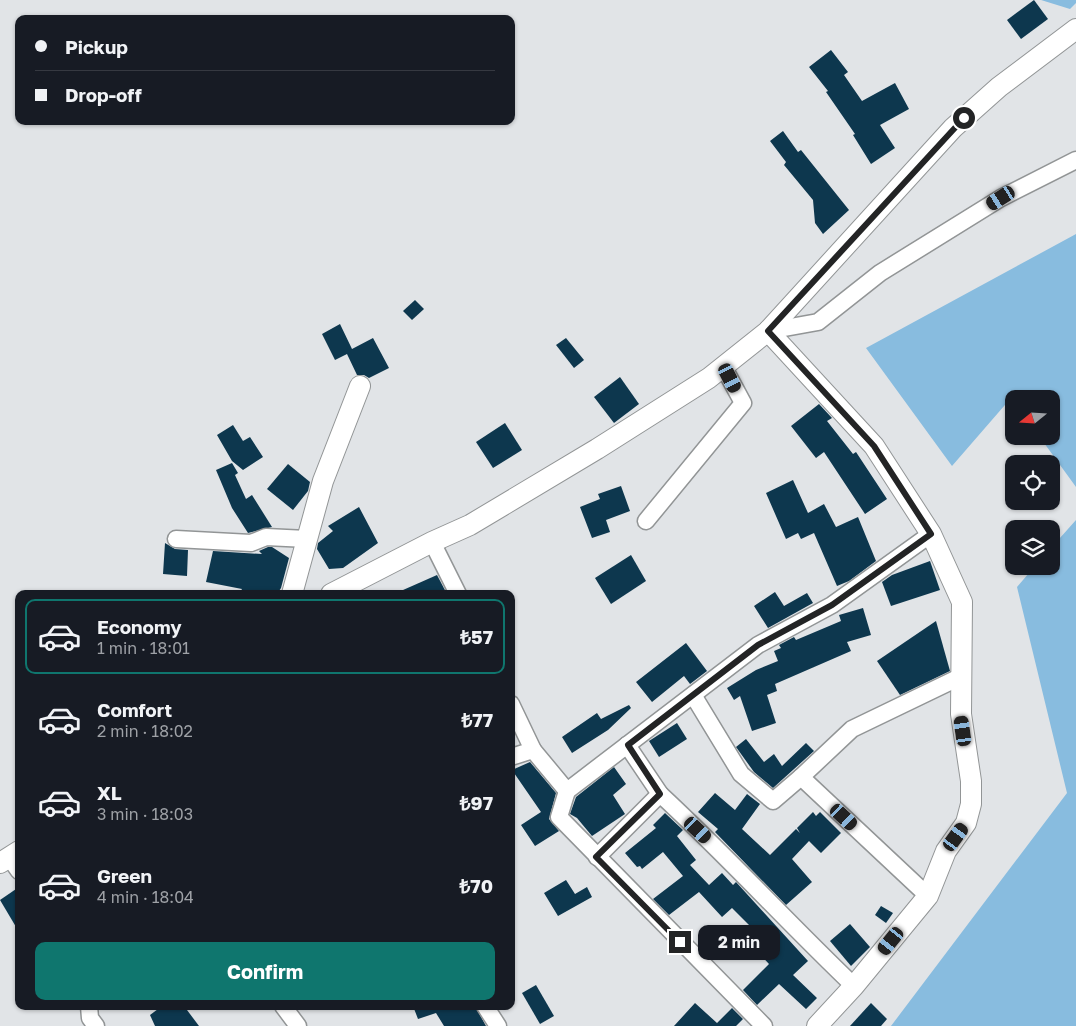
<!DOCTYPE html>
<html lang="en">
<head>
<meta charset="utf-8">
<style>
  body { margin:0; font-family:"Golos Text",sans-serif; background:#242831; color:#f1f3f6; height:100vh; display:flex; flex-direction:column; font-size:19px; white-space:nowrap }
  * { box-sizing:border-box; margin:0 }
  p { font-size:16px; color:#9ea1a6 }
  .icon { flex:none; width:28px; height:28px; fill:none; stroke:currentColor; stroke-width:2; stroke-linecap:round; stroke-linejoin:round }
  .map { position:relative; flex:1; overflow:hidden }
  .side { position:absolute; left:15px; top:590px; width:500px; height:420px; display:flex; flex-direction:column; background:#171b24; border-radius:10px; box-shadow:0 1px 4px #0004 }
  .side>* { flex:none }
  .guide { position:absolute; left:15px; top:15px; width:500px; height:110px; border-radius:10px; box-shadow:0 1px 4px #0004; display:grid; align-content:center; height:110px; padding:0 20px; background:#171b24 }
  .needle { width:32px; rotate:252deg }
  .tools { position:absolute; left:1005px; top:390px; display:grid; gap:10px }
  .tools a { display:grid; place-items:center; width:55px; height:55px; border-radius:10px; background:#171b24; box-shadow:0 1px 4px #0004; font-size:25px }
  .end { position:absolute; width:22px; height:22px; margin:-11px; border:6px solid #232425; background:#fff; box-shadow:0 0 0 2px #fff }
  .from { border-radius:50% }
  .bubble { position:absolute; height:35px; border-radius:10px; background:#171b24; box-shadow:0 1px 4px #0004; font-size:16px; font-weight:700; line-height:35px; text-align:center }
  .car { position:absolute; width:15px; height:30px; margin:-15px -8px; border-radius:6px; box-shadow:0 0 4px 1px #0007; background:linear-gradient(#222 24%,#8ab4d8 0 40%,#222 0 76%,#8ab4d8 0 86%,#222 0) }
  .guide b { display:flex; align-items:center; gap:18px; height:48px; font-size:19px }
  .guide b+b { border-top:1px solid #363941 }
  .guide i { width:12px; height:12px; background:#f1f3f6 }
  ul { padding:9px 0 0; list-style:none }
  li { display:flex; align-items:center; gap:15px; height:75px; margin:0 10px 8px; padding:0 10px; border:2px solid transparent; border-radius:10px }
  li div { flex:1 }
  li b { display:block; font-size:19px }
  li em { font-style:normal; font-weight:700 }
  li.on { border-color:#0f766e }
  li>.icon { width:45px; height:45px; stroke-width:1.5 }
  .button { display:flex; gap:10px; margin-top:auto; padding:10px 20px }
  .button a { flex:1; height:58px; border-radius:10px; background:#0f766e; color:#fff; font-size:20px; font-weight:700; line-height:58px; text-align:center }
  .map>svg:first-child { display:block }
  .green { fill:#88bcdf }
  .building { fill:#0d374e }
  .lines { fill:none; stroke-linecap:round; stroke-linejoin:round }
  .minor-casing { stroke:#929596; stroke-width:19 }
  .tertiary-casing { stroke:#929596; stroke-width:22 }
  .minor { stroke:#fff; stroke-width:16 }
  .tertiary { stroke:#fff; stroke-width:20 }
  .route { stroke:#232425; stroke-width:6 }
</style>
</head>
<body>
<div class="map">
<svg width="1076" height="1026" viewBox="0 0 1076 1026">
  <rect width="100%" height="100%" fill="#e1e4e7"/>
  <g class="green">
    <path d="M 1041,0 L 1076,0 L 1076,3 L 1070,9 Z"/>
    <path d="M 1076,234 L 1076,487 L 1039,436 L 1051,436 L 1051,399 L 1014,399 L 1014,402 L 1011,398 L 952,466 L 866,348 Z"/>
    <path d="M 1076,520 L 1076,1026 L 891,1026 L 1067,793 L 1017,587 L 1035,566 L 1051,566 L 1051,548 Z"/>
  </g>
  <g class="building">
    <path d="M 1034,0 L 1048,19 L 1021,39 L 1007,20 Z"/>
    <path d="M 831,50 L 848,72 L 844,75 L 862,101 L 895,83 L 909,109 L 880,125 L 895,148 L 871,164 L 853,135 L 855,134 L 826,92 L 828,91 L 809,67 Z"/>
    <path d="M 783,131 L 798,152 L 801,150 L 849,210 L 823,234 L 815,223 L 813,200 L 784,165 L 786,162 L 770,141 Z"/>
    <path d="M 415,300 L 424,309 L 412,320 L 403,311 Z"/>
    <path d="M 340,324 L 352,349 L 373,338 L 389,368 L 369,378 L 364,375 L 357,375 L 347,354 L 335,360 L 322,334 Z"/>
    <path d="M 566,338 L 584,360 L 574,368 L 556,345 Z"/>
    <path d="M 620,377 L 639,404 L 614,423 L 594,397 Z"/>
    <path d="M 819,404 L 832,418 L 827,421 L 853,454 L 856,452 L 887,499 L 865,514 L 824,452 L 816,458 L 791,426 Z"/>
    <path d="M 505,423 L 522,450 L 493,468 L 476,442 Z"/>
    <path d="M 233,425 L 243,441 L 250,437 L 263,457 L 243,470 L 232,461 L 217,435 Z"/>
    <path d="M 232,463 L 238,473 L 235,475 L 246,499 L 252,495 L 272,527 L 248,533 L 232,508 L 216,470 Z"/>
    <path d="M 288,464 L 310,482 L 308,491 L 293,510 L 267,489 Z"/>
    <path d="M 793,480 L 808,513 L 824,504 L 836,527 L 858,517 L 876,561 L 849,581 L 837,586 L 814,533 L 801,539 L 798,533 L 786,539 L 766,493 Z"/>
    <path d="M 621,486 L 630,511 L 606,520 L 610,532 L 592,538 L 580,507 L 600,499 L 598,494 Z"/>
    <path d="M 359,507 L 378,543 L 343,568 L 329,569 L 317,549 L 318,543 L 333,531 L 328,526 Z"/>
    <path d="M 165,543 L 175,549 L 188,550 L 187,576 L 163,574 Z"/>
    <path d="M 268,547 L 272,547 L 289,558 L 281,588 L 277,594 L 239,594 L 242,589 L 206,582 L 213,551 L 262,554 L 259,551 Z"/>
    <path d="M 631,555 L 646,581 L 611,604 L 595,578 Z"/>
    <path d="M 930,561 L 940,590 L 891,606 L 882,582 L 892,575 Z"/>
    <path d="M 437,575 L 447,594 L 394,594 Z"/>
    <path d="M 775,592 L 784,606 L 807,593 L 813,603 L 768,628 L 754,606 Z"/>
    <path d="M 863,608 L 871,635 L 847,642 L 851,651 L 775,684 L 777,691 L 767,695 L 776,723 L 752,731 L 740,696 L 734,700 L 727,688 L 756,670 L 778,661 L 774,651 L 781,648 L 779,645 L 794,637 L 796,640 L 841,621 L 839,615 Z"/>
    <path d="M 936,621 L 950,671 L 900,695 L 877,661 Z"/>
    <path d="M 686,643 L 707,671 L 690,684 L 684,676 L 652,702 L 636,682 Z"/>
    <path d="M 629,705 L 631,708 L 608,730 L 572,753 L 562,737 L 597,713 L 601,719 Z"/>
    <path d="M 677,723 L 687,739 L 659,757 L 649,741 Z"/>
    <path d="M 746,739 L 764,762 L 774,754 L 782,766 L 806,743 L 814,751 L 773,788 L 754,772 L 736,747 Z"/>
    <path d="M 530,762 L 556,793 L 549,819 L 559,831 L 535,846 L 521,825 L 541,812 L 512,770 Z"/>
    <path d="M 614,767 L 626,784 L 613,795 L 625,814 L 592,836 L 577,818 L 570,814 L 576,797 Z"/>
    <path d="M 715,793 L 735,810 L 747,794 L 760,804 L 742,829 L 770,855 L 796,829 L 800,833 L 797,828 L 813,812 L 816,816 L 820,812 L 841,833 L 821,853 L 809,841 L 792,859 L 812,882 L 786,905 L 715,832 L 718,829 L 698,812 Z"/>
    <path d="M 665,813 L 683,830 L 677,836 L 696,860 L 690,865 L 709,885 L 722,873 L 733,885 L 736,882 L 808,961 L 793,975 L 817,998 L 806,1009 L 779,984 L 757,1005 L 743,990 L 769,964 L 743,936 L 752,928 L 732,908 L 722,917 L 699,892 L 669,915 L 653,899 L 683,876 L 663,852 L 642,869 L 640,866 L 637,867 L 625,853 L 656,828 L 653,825 Z"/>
    <path d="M 566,880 L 575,894 L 587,887 L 592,897 L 558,916 L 544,893 Z"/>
    <path d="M 19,887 L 19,932 L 0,900 Z"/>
    <path d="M 881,906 L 893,913 L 886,923 L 875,915 Z"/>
    <path d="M 850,924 L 870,947 L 851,966 L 830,941 Z"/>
    <path d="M 536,985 L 554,1016 L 540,1024 L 522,993 Z"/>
    <path d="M 695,1003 L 717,1023 L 732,1008 L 743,1019 L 736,1026 L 674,1026 Z"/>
    <path d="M 871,1003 L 887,1019 L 881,1026 L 850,1026 Z"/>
    <path d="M 162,1006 L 184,1006 L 199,1026 L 155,1026 L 150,1015 Z"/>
    <path d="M 413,1006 L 475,1006 L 486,1026 L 444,1026 L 436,1013 L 418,1019 Z"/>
  </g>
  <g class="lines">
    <defs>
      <g id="minor">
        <path d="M 768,331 L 818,322 L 880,273 L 1001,198 L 1076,160"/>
        <path d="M 646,521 L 743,403 L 723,366"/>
        <path d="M 176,539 L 251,543 L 266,537 L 307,539"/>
        <path d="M 432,542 L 458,594"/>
        <path d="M 693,695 L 741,774 L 773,801 L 801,777"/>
        <path d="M 511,704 L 533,750"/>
        <path d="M 627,745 L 660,794"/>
        <path d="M 511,757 L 533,750 L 567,791 L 758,645 L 832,605 L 931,534"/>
        <path d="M 567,791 L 559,817 L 764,1026"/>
        <path d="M 9,857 L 19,871"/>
        <path d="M 597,857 L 660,794 C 727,856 788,923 854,986"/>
        <path d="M 928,896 L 801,777 L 852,729 L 962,676"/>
        <path d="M 89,1006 L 90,1018 L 96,1026"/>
        <path d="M 283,1006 L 298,1026"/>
        <path d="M 485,1006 L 498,1026"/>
      </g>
      <g id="tertiary">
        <path d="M 768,331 L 874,446 L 931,534 L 962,602 L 961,714 L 971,781 L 971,804 L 966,823 L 946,851 L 928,896 L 854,986 L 817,1026"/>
        <path d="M 292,594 L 323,481 L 360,386"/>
        <path d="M 331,594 L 432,542 L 470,525 L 597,449 L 709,378 L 768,331 L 953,128 L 999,87 L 1076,29"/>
        <path d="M 0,863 L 19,851"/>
      </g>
    </defs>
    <use href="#minor" class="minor-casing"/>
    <use href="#tertiary" class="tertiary-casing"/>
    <use href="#minor" class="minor"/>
    <use href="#tertiary" class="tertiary"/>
  </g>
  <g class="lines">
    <path class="route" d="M 680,942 L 596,857 L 660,794 L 628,745 L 758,645 L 832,605 L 931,534 L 874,446 L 768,331 L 964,118"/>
  </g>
</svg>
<div class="tools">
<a><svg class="needle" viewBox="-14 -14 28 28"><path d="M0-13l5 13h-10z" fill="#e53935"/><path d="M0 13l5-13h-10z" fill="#9ea1a6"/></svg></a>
<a><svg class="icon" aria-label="locate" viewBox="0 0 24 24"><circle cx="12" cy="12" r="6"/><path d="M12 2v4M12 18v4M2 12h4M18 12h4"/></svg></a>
<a><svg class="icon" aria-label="layers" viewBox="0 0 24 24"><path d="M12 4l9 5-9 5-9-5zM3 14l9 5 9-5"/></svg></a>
</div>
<i class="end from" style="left:964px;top:118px"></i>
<i class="end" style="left:680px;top:942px"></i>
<div class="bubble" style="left:698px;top:925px;width:82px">2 min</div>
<i class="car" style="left:1001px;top:198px;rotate:238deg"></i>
<i class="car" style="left:730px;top:378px;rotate:153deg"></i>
<i class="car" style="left:963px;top:731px;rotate:352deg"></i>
<i class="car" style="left:844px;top:817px;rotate:133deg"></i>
<i class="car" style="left:698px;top:830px;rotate:133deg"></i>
<i class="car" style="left:956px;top:837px;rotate:36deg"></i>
<i class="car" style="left:891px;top:941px;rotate:219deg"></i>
<div class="guide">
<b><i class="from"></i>Pickup</b>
<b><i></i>Drop-off</b>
</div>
<section class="side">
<ul>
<li class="on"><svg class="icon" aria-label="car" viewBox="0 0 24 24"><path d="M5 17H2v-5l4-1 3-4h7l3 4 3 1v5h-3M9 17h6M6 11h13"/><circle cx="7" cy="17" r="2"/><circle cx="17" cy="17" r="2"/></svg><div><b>Economy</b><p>1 min · 18:01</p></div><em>₺57</em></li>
<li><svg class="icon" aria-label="car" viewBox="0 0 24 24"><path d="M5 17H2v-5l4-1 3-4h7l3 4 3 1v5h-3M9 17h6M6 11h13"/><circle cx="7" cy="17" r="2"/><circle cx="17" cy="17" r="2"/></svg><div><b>Comfort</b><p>2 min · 18:02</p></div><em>₺77</em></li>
<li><svg class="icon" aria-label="car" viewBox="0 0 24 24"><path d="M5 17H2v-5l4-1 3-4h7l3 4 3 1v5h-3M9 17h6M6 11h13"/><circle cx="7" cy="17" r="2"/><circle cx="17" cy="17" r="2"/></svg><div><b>XL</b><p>3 min · 18:03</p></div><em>₺97</em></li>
<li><svg class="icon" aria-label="car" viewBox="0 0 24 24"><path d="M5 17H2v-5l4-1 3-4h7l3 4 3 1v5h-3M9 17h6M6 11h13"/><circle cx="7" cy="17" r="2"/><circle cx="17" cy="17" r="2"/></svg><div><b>Green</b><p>4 min · 18:04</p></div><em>₺70</em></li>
</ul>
<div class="button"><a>Confirm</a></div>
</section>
</div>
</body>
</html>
